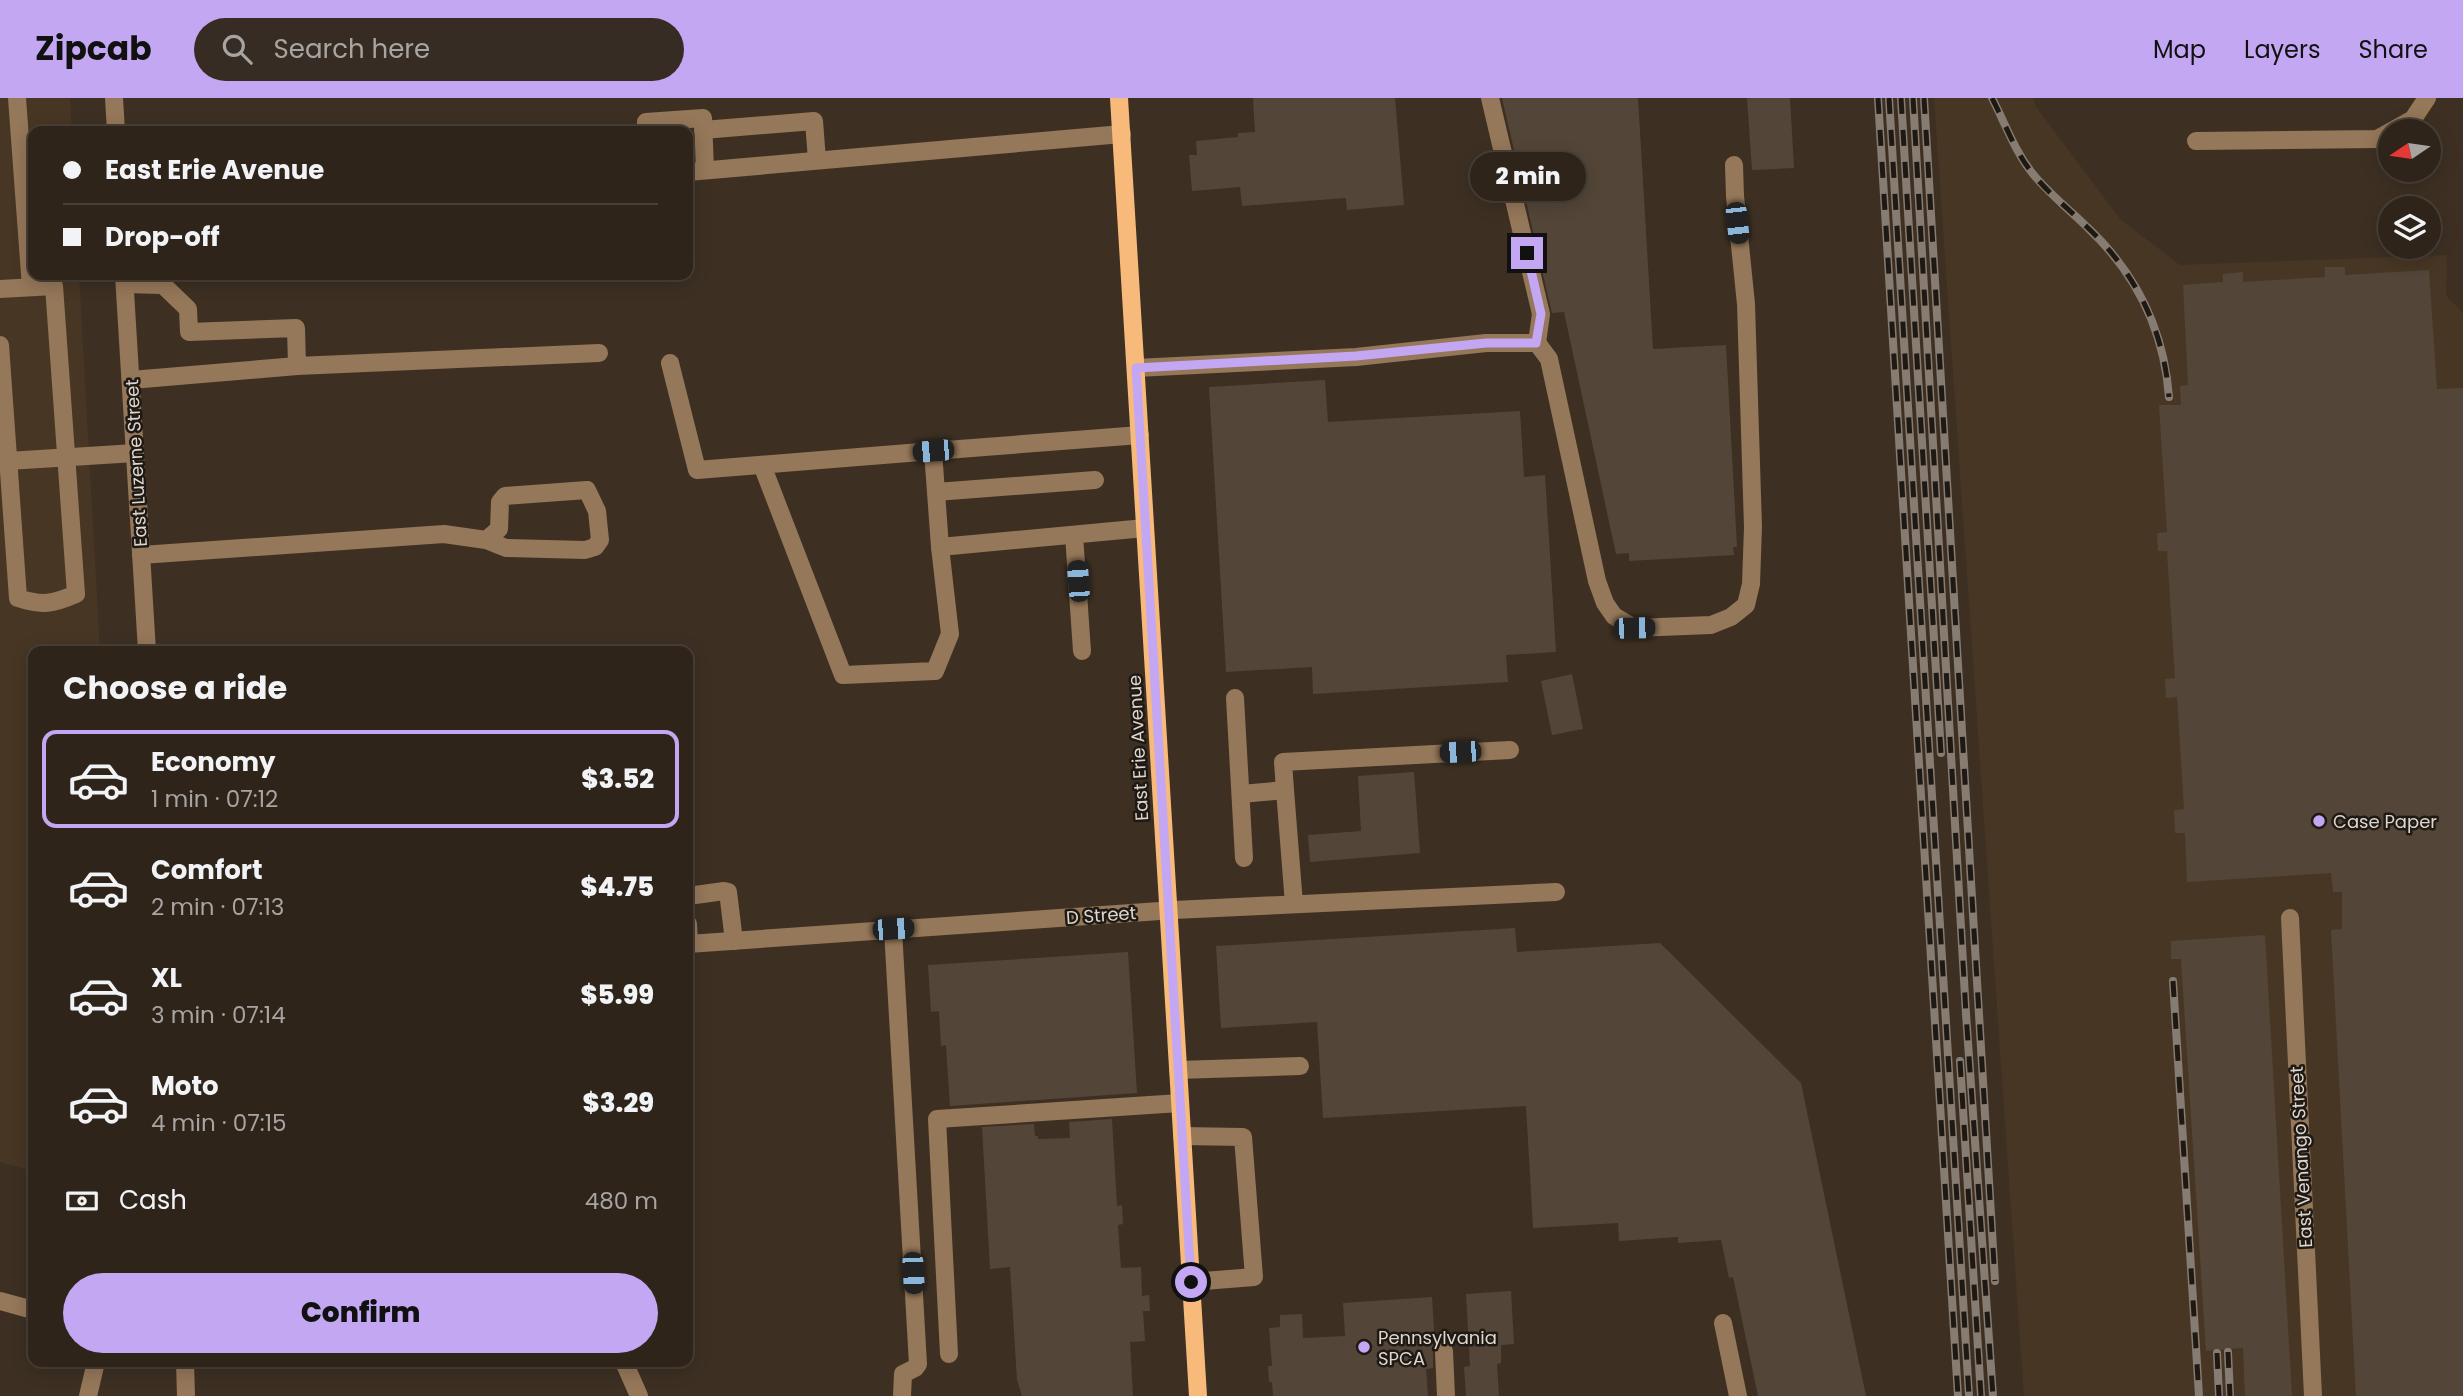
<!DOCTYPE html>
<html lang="en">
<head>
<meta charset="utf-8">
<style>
  body { margin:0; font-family:Poppins,sans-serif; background:#362c23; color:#f1f3f6; height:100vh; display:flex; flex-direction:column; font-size:26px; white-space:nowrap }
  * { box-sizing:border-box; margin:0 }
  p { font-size:23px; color:#a7a4a2 }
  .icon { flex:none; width:38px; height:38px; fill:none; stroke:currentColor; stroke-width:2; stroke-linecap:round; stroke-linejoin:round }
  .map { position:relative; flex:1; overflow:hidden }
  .panel { position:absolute; left:28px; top:548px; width:665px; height:721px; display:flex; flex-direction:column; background:#2e241a; border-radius:14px; box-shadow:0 4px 18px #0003,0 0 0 2px #494139 }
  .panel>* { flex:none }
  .banner { position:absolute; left:28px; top:28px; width:665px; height:154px; border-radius:14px; box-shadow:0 4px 18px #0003,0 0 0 2px #494139; display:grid; align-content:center; height:154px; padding:0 35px; background:#2e241a }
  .needle { width:46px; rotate:257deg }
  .buttons { position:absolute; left:2378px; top:21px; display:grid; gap:14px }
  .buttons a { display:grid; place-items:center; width:63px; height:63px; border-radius:50%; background:#2e241a; box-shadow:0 4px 18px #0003,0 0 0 2px #494139; font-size:35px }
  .end { position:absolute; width:32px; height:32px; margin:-16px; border:9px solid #c3a7f2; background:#111; box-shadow:0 0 0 4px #111 }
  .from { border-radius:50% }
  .bubble { position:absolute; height:49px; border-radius:24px; background:#2e241a; box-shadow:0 4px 18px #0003,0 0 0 2px #494139; font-size:23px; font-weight:800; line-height:49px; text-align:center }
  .car { position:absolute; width:21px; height:42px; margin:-21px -10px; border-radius:9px; box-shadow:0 0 5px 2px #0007; background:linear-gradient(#222 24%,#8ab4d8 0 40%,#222 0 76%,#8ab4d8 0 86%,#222 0) }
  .banner b { display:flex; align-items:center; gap:24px; height:66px; font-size:26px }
  .banner b+b { border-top:2px solid #494139 }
  .banner i { width:18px; height:18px; background:#f1f3f6 }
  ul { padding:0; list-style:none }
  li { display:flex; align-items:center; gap:21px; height:98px; margin:0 14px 10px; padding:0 21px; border:4px solid transparent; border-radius:14px }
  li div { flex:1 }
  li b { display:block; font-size:26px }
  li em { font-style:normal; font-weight:800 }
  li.current { border-color:#c3a7f2 }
  li>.icon { width:63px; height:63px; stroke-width:1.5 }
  h2 { padding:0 35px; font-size:32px; line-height:84px }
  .pay { display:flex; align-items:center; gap:18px; height:77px; padding:0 35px; font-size:26px }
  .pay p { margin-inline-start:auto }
  .cta { display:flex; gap:14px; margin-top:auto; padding:14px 35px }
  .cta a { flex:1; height:80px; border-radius:42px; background:#c3a7f2; color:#111; font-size:28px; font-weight:800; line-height:80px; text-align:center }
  header { display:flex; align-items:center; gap:42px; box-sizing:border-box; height:98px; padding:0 35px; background:#c3a7f2; color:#111 }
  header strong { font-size:33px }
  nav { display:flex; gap:38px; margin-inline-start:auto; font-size:24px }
  .search { width:490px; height:63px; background:#362c23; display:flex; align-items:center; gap:18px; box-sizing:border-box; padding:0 24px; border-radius:38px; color:#a7a4a2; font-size:26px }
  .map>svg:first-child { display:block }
  .built { fill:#483624 }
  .building { fill:#534638 }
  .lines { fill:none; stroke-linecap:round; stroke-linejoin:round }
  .minor { stroke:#957759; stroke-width:18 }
  .major { stroke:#f8ba7a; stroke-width:18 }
  .rail-casing { stroke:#877c72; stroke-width:8 }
  .rail { stroke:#1f1914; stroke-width:5; stroke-dasharray:16; stroke-linecap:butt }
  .route { stroke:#c3a7f2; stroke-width:9 }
  .poi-dot { fill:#c3a7f2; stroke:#1f1914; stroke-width:2.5 }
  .labels { text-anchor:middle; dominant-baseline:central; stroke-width:5; stroke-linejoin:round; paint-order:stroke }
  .street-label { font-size:18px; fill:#ded6ce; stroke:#1f1914 }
  .poi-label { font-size:18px; fill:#ded6ce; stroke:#1f1914; text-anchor:start }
</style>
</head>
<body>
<header>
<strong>Zipcab</strong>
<div class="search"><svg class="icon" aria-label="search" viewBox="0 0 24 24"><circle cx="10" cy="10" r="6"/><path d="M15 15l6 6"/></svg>Search here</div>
<nav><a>Map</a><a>Layers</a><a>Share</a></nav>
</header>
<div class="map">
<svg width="2463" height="1298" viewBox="0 0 2463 1298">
  <rect width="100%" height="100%" fill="#3d3023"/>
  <g class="built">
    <path d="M 0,0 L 70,0 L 72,33 L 33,33 L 33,177 L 79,177 L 100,553 L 33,553 L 33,1073 L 0,1064 Z"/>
    <path d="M 1934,0 L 2033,0 L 2036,9 L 2120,121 L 2180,167 L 2447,157 L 2446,198 L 2463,215 L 2463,1298 L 2024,1298 Z"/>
  </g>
  <g class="building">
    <path d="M 1253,0 L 1395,0 L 1404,107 L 1347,112 L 1346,100 L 1242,108 L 1240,89 L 1192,93 L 1189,57 L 1197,57 L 1196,43 L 1238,39 L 1238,35 L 1255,34 Z"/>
    <path d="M 1502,0 L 1638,0 L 1653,251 L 1726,247 L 1737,449 L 1733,449 L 1734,457 L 1629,463 L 1629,455 L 1616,456 L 1564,214 L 1552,215 Z"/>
    <path d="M 1747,0 L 1790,0 L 1794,70 L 1752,72 Z"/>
    <path d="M 2325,169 L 2345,169 L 2345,177 L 2429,172 L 2437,291 L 2463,290 L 2463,1298 L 2356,1298 L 2331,832 L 2342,831 L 2342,794 L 2333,794 L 2331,775 L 2187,784 L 2185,735 L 2175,735 L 2174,712 L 2184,711 L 2177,599 L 2166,600 L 2165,581 L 2175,580 L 2167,453 L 2158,453 L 2157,435 L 2167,434 L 2159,307 L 2181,307 L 2180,288 L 2188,287 L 2183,187 L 2223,184 L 2223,176 L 2243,174 L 2243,184 L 2325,179 Z"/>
    <path d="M 1325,282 L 1328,324 L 1520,313 L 1524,379 L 1545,377 L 1556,554 L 1506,557 L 1508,584 L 1313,596 L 1312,569 L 1226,574 L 1209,289 Z"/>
    <path d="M 1572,576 L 1583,631 L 1552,637 L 1541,583 Z"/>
    <path d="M 1414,674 L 1420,755 L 1310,764 L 1308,737 L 1361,733 L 1358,678 Z"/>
    <path d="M 1515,830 L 1517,854 L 1660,845 L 1801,985 L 1866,1298 L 1758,1298 L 1733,1179 L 1729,1180 L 1721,1142 L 1678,1145 L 1678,1139 L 1619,1143 L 1618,1125 L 1533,1130 L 1526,1008 L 1323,1020 L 1317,924 L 1221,930 L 1216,848 Z"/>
    <path d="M 2265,837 L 2292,1298 L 2245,1298 L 2243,1250 L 2206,1253 L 2181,861 L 2171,861 L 2171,843 Z"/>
    <path d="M 1128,854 L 1137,995 L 950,1008 L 946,947 L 941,948 L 939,913 L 931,914 L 928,867 Z"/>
    <path d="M 1112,1021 L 1117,1108 L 1122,1107 L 1123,1126 L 1118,1127 L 1121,1170 L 1141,1169 L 1142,1198 L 1149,1197 L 1150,1213 L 1143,1213 L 1145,1243 L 1130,1244 L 1133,1298 L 1022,1298 L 1017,1282 L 1010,1169 L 990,1171 L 982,1029 L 1034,1026 L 1035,1038 L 1038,1038 L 1038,1041 L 1070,1040 L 1069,1024 Z"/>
    <path d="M 1511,1193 L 1514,1246 L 1501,1247 L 1501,1265 L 1497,1266 L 1499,1298 L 1466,1298 L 1464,1269 L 1470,1268 L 1466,1196 Z"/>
    <path d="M 1432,1199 L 1435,1246 L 1433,1254 L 1433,1270 L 1426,1271 L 1428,1298 L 1273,1298 L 1272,1284 L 1269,1284 L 1268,1268 L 1272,1268 L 1269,1230 L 1280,1229 L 1280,1217 L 1302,1216 L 1303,1240 L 1345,1238 L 1343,1205 Z"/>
  </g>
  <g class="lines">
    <g class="minor">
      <path d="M 17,0 L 31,189"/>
      <path d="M 114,0 L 116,33"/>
      <path d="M 1490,0 L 1541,216 L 1537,245"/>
      <path d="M 703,32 L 814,23 L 817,62"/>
      <path d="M 646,33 L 646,24 L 703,20 L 705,72"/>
      <path d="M 2196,43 L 2377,41 L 2413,21 L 2427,0"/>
      <path d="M 688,74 L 1122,36"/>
      <path d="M 124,177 L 147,553"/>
      <path d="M 125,186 L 163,187 L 188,211 L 189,234 L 296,230 L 297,268 L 599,255"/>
      <path d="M 0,191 L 54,188 L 76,496 C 53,506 42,508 18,500 L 0,247"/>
      <path d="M 670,265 L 697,372 L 933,353"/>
      <path d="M 1136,270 L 1356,259 L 1486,245 L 1537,245 L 1549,261 L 1597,483 L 1605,505 L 1614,518 L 1634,530 L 1711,527 L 1731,519 L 1746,507 L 1751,486 L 1753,429 L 1746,206 L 1735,98 L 1734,67"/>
      <path d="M 131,282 L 297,268"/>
      <path d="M 1140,337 L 933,353 L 940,449 L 1145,430"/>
      <path d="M 8,363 L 135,355"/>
      <path d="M 762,367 L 843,577 L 935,573 L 950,536 L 940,449"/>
      <path d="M 936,394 L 1095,382"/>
      <path d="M 1074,437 L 1082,553"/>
      <path d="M 141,457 L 444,436 L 486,442 L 506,450 L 585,452 L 595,449 L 600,442 L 597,413 L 587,392 L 505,398 L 500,404 L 499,431 L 486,442"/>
      <path d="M 1235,600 L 1244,760"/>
      <path d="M 1285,692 L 1283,664 L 1510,652"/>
      <path d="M 1241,696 L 1285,692 L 1294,806"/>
      <path d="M 688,798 L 724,793 L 728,794 L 734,843"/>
      <path d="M 2290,820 L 2313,1298"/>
      <path d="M 688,826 L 689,846"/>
      <path d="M 893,832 L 918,1266 L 915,1270 L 903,1276 L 902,1298"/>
      <path d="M 688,846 L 1174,812 L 1556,794"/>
      <path d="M 1178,972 L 1300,968"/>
      <path d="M 1182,1038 L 1243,1039 L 1254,1179 L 1191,1184"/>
      <path d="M 0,1203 L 33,1212"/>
      <path d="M 1723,1225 L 1738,1298"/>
      <path d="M 1444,1253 L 1446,1298"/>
      <path d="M 949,1256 L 937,1021 L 1180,1005"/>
      <path d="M 185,1264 L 186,1298"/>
      <path d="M 624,1264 L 639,1298"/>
      <path d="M 88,1298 L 96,1264"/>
    </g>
    <path class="major" d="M 1119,0 L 1198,1298"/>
    <defs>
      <g id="rail">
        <path d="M 1878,0 L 1958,1298"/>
        <path d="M 1889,0 L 1969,1298"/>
        <path d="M 1901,0 L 1941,655"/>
        <path d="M 1913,0 L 1966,916 L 1993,1298"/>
        <path d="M 1924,0 L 1995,1183"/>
        <path d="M 1992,0 C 2005,25 2015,54 2033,76 C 2049,96 2069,111 2087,129 C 2136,175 2164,232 2169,299"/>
        <path d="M 2173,883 L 2199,1298"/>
        <path d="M 1960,963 L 1981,1298"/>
        <path d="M 2228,1254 L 2230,1298"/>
        <path d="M 2217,1255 L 2219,1298"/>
      </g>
    </defs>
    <use href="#rail" class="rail-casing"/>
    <use href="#rail" class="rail"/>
  </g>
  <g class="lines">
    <path class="route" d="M 1191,1184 L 1136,270 L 1356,258 L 1486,245 L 1536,245 L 1541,216 L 1527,155"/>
  </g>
  <g class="poi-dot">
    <circle cx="2319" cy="723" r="7"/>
    <circle cx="1364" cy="1249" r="7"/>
  </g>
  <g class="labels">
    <g class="street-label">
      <text transform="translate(136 365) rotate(-93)">East Luzerne Street</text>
      <text transform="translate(1138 650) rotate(-93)">East Erie Avenue</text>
      <text transform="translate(1101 817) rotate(-4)">D Street</text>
      <text transform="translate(2301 1059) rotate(-93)">East Venango Street</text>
    </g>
    <g class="poi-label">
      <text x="2333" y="723">Case Paper</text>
      <text x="1378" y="1239">Pennsylvania<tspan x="1378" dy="21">SPCA</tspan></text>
    </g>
  </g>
</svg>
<div class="buttons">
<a><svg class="needle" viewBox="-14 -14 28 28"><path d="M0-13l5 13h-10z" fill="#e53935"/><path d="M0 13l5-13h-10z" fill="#a7a4a2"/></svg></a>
<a><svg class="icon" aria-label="layers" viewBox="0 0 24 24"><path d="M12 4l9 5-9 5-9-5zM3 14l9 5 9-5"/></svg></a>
</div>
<i class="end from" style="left:1191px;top:1184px"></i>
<i class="end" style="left:1527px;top:155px"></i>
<div class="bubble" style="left:1470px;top:54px;width:116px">2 min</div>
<i class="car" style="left:1737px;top:125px;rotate:174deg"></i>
<i class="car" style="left:933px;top:353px;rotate:265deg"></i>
<i class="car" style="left:1078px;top:483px;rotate:356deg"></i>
<i class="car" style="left:1634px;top:530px;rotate:89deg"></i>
<i class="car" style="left:1460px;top:654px;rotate:267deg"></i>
<i class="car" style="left:893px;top:831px;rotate:86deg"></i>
<i class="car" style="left:913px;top:1175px;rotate:177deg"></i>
<div class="banner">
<b><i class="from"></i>East Erie Avenue</b>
<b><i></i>Drop-off</b>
</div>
<section class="panel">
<h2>Choose a ride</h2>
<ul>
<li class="current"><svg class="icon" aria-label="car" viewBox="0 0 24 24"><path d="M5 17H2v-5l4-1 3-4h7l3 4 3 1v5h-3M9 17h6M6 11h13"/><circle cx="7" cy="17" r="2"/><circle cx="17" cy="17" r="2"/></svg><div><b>Economy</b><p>1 min · 07:12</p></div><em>$3.52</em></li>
<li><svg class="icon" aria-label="car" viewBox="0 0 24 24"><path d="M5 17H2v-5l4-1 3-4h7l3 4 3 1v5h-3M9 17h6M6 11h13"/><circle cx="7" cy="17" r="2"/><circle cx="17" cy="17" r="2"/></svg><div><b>Comfort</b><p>2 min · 07:13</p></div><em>$4.75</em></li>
<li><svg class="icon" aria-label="car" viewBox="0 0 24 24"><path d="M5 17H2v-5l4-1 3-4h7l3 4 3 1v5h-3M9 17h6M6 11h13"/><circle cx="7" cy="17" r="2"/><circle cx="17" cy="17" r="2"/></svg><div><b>XL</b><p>3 min · 07:14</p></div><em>$5.99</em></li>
<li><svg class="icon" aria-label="car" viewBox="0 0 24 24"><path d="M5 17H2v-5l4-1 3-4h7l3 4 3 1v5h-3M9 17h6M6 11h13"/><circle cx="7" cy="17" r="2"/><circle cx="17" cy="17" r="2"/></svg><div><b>Moto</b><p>4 min · 07:15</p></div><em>$3.29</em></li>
</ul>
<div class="pay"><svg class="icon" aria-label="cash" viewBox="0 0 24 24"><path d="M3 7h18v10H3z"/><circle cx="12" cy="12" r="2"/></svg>Cash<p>480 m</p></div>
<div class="cta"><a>Confirm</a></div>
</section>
</div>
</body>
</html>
